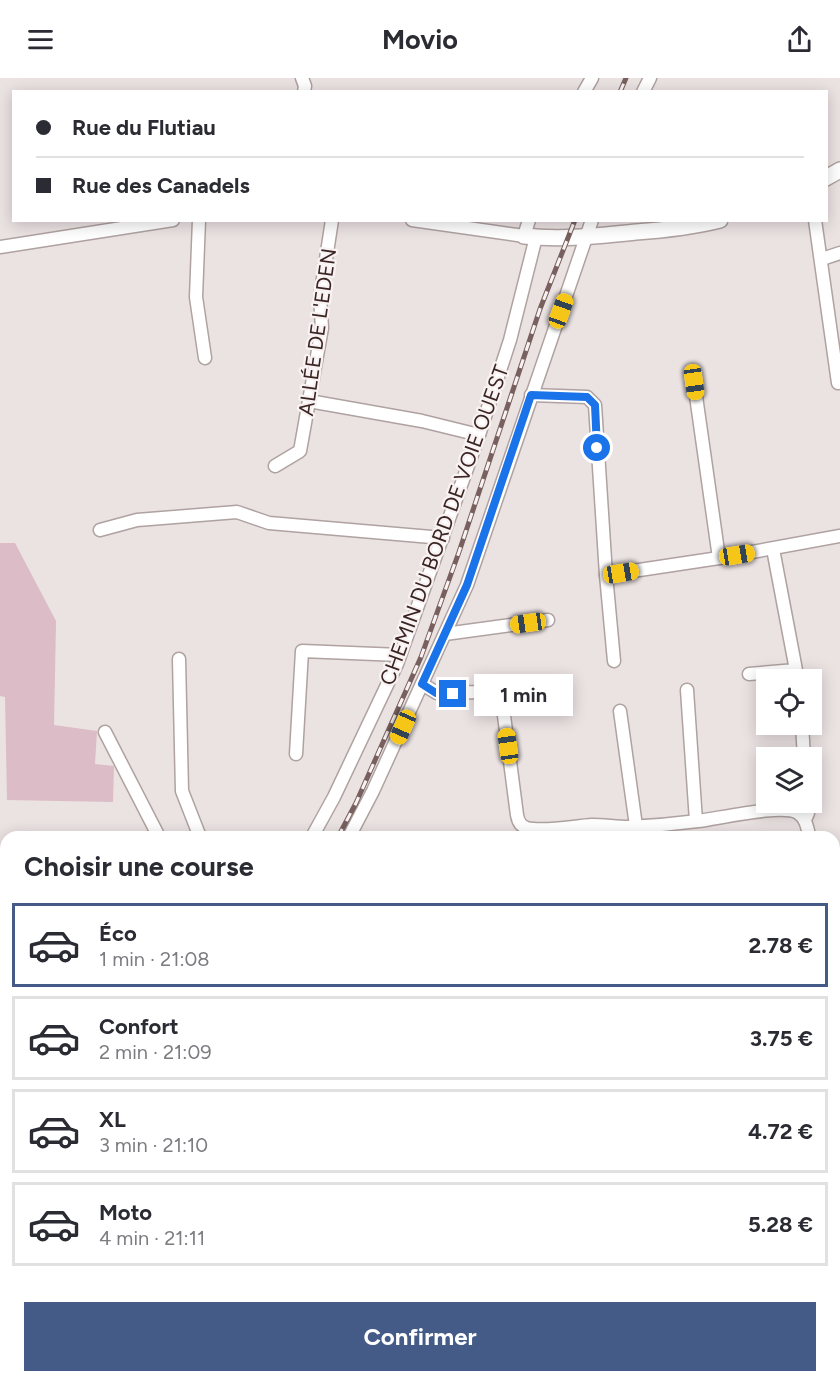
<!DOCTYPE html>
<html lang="fr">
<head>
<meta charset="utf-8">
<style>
  body { margin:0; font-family:Figtree,sans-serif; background:#f2f2f3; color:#2b2b33; height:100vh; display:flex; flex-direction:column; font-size:22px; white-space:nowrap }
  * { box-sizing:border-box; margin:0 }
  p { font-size:20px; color:#7c7c81 }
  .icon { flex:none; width:33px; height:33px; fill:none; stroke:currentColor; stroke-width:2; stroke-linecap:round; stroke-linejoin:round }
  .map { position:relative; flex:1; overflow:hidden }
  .panel { position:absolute; left:0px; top:753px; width:840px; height:552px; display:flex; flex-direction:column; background:#fff; border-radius:18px 18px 0 0; box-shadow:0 3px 15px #0003 }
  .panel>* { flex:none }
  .banner { position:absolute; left:12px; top:12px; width:816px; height:132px; border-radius:0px; box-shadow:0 3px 15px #0003; display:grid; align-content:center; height:132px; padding:0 24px; background:#fff }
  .tools { position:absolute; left:756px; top:591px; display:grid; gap:12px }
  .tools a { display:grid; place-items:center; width:66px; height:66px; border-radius:0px; background:#fff; box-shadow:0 3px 15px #0003; font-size:30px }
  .end { position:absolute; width:27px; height:27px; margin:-14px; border:8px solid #1a73e8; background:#fff; box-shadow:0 0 0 3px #fff }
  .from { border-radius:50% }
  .bubble { position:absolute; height:42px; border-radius:0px; background:#fff; box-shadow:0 3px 15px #0003; font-size:20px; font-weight:700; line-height:42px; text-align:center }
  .car { position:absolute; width:18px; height:36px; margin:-18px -9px; border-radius:8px; box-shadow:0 0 4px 2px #0007; background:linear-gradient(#f5c518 24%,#345 0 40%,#f5c518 0 76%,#345 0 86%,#f5c518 0) }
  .banner b { display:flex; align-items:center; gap:21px; height:57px; font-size:22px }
  .banner b+b { border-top:2px solid #e1e1e2 }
  .banner i { width:15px; height:15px; background:#2b2b33 }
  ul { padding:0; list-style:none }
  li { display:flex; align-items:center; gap:18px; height:84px; margin:0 12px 9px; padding:0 12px; border:3px solid #e1e1e2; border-radius:0px }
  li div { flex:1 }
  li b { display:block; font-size:22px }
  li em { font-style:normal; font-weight:700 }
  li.active { border-color:#435b86 }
  li>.icon { width:54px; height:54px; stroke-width:1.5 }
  h2 { padding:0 24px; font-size:27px; line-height:72px }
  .primary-button { display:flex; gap:12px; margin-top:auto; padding:12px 24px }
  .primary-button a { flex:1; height:69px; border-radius:0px; background:#435b86; color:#fff; font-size:24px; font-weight:700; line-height:69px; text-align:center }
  header { display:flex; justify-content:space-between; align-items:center; height:78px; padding:0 24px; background:#fff; font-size:27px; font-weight:700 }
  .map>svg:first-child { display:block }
  .green { fill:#dbbcc7 }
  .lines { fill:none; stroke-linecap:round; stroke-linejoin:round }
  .minor-casing { stroke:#afa2a1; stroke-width:15 }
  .tertiary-casing { stroke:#afa2a1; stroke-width:18 }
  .minor { stroke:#fff; stroke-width:12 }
  .tertiary { stroke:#fff; stroke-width:15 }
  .rail-casing { stroke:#77605d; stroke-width:5 }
  .rail { stroke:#f8f2f3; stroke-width:3; stroke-dasharray:9; stroke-linecap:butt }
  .route { stroke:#1a73e8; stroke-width:8 }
  .labels { text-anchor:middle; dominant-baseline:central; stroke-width:4.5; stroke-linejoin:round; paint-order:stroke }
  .street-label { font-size:21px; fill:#3b2523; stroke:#f8f2f3 }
</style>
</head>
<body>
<header><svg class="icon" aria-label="menu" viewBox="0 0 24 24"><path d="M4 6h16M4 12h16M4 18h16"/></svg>Movio<svg class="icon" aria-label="share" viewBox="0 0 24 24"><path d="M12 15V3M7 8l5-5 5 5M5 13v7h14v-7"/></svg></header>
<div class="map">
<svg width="840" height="1305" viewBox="0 0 840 1305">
  <rect width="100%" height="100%" fill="#ebe2e2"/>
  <g class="green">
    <path d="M 0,465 L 15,465 L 56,543 L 54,647 L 97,653 L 95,686 L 114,688 L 113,724 L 7,722 L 5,619 L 0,618 Z"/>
    <path d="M 840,861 L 840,905 L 834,904 L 834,862 Z"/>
    <path d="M 840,1150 L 840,1232 L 834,1231 L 834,1153 Z"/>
  </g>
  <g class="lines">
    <defs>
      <g id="minor">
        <path d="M 302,0 L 305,8 L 304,14"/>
        <path d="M 584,14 L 592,0"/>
        <path d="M 643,14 L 650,0"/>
        <path d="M 199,142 L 196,219 L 205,280"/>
        <path d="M 412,142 L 524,158 L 529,142"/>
        <path d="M 815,142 L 838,305"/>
        <path d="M 0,169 L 173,142"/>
        <path d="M 822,181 L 840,175"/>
        <path d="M 694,304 L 719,480"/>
        <path d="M 531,317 L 587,319 L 595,327 L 606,497 L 719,480 L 840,458"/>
        <path d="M 309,323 L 422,343 L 479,357"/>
        <path d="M 275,388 L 300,373 L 322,250 L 320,220 L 332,142"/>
        <path d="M 100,452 L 137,442 L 237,434 L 269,445 L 443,460"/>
        <path d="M 606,497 L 614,583"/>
        <path d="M 445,556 L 548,542"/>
        <path d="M 179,581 L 182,713 L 200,759"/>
        <path d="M 749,596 L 796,592 L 773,471"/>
        <path d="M 799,601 L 799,602"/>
        <path d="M 422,606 L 437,615 L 485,614 L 498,618 L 503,630 L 517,737 C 518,743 520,748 527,750 C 545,754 574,748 592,747 C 605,747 616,749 629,749 C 651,748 675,746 698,743 C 717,741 783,725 798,735 C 806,740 808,750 809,759"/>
        <path d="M 687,612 L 696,743"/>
        <path d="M 620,633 L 636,748"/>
        <path d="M 802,646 L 804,680"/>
        <path d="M 105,654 L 159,759"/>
        <path d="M 296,676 L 302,573 L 400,577"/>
        <path d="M 805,742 L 808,735 L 807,724"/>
        <path d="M 312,759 L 334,719 L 397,586 L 479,357 L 510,262 L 536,159"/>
        <path d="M 349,759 L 373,713 L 467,507 L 592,142"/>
        <path d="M 834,853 L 840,852"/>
        <path d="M 0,892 L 6,893"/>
        <path d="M 834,981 L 840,982"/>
        <path d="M 0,984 L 6,986"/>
        <path d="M 834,1042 L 840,1042"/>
        <path d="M 0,1156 L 6,1157"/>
        <path d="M 551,1299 L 555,1305"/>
        <path d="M 15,1305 L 19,1299"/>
        <path d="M 50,1305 L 54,1299"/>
        <path d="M 159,1305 L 164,1299"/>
        <path d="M 330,1305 L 331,1299"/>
        <path d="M 535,1305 L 536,1299"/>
        <path d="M 648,1305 L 648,1299"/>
        <path d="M 808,1305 L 808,1299"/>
      </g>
      <g id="tertiary">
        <path d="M 826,100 L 840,92"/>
        <path d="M 524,158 C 561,162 599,158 636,154 C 665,152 692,149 720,142"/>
      </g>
    </defs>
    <use href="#minor" class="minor-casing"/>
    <use href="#tertiary" class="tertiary-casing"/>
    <use href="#minor" class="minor"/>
    <use href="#tertiary" class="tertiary"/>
    <defs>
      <g id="rail">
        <path d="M 620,14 L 626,0"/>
        <path d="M 338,759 L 356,725 L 421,579 L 459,474 L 540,231 L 575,142"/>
        <path d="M 27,1305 L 31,1299"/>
      </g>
    </defs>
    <use href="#rail" class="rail-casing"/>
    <use href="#rail" class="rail"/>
  </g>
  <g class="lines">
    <path class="route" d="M 453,616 L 436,615 L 422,606 L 467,507 L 531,317 L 587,319 L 595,327 L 597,370"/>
  </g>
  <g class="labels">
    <g class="street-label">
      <text transform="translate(317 254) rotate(-82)">ALLÉE DE L'EDEN</text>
      <text transform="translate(444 447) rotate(-70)">CHEMIN DU BORD DE VOIE OUEST</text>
    </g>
  </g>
</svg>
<div class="tools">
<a><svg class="icon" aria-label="locate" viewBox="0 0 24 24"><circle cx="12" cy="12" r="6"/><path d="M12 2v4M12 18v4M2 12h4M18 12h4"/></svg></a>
<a><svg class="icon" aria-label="layers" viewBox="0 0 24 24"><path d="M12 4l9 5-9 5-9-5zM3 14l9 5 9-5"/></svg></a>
</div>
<i class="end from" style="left:597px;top:370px"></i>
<i class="end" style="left:453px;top:616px"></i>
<div class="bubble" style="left:474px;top:596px;width:99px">1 min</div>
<i class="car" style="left:561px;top:233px;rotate:20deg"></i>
<i class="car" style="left:694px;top:304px;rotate:172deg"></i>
<i class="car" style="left:737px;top:477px;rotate:81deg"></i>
<i class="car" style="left:621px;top:495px;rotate:81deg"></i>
<i class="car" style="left:528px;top:545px;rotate:262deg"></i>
<i class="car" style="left:403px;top:649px;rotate:204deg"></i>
<i class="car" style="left:508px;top:668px;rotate:352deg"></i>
<div class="banner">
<b><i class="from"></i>Rue du Flutiau</b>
<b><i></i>Rue des Canadels</b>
</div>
<section class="panel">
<h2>Choisir une course</h2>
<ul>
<li class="active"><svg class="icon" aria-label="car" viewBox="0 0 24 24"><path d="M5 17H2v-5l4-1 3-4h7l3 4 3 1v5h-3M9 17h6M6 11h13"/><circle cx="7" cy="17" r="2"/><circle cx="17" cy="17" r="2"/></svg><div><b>Éco</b><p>1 min · 21:08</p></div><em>2.78 €</em></li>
<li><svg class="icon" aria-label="car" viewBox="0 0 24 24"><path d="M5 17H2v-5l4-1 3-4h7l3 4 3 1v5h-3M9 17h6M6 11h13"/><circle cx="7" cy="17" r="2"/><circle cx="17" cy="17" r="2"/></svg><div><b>Confort</b><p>2 min · 21:09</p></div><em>3.75 €</em></li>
<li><svg class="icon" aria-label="car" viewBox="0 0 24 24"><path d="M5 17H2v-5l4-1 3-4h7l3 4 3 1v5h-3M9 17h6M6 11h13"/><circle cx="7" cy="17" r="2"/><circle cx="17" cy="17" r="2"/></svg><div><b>XL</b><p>3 min · 21:10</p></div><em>4.72 €</em></li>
<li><svg class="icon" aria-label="car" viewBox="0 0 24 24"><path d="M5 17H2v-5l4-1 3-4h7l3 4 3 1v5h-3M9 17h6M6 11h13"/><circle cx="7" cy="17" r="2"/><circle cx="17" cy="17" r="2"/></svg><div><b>Moto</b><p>4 min · 21:11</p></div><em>5.28 €</em></li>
</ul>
<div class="primary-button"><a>Confirmer</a></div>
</section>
</div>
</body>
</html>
